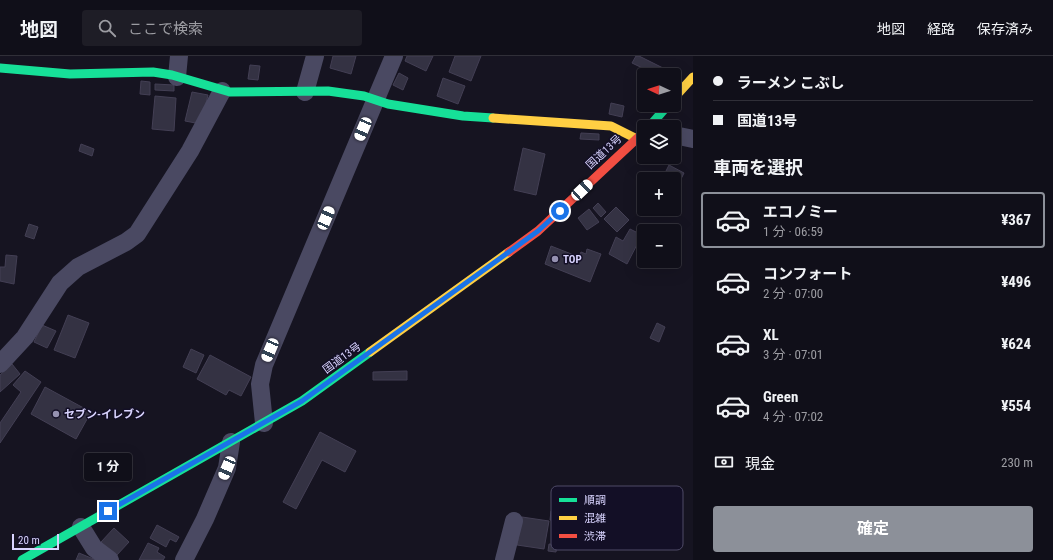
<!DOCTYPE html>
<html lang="ja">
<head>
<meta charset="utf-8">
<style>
  body { margin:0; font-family:"Roboto Condensed","Noto Sans JP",sans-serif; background:#1e1d26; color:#f1f3f6; height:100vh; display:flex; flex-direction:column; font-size:15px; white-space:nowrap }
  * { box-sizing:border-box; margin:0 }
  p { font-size:13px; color:#9c9ca2 }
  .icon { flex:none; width:22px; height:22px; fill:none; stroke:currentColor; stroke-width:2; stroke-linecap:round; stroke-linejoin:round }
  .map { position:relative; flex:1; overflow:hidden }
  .sheet { display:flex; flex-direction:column; background:#100f19; width:360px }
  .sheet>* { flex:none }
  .hud { display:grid; align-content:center; height:88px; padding:0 20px; background:#100f19 }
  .needle { width:26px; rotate:274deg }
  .fabs { position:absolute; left:637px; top:12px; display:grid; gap:8px }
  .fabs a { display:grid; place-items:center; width:44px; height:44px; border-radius:4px; background:#100f19; box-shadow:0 4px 16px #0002,0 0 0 1px #302f38; font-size:20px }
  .scale { position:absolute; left:12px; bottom:10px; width:47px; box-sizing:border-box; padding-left:4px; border:2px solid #d9d4ff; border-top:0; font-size:11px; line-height:14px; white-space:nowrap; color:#d9d4ff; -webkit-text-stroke:3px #130f26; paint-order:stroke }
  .end { position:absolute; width:18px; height:18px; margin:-9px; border:5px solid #1a73e8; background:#fff; box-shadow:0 0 0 2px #fff }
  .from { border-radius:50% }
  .bubble { position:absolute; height:28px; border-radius:4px; background:#100f19; box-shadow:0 4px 16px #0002,0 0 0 1px #302f38; font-size:13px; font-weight:700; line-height:28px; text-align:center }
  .car { position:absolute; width:12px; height:24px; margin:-12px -6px; border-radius:5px; box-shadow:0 0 3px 1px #0007; background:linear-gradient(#fff 24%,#345 0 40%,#fff 0 76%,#345 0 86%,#fff 0) }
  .hud b { display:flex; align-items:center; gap:14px; height:38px; font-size:15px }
  .hud b+b { border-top:1px solid #302f38 }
  .hud i { width:10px; height:10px; background:#f1f3f6 }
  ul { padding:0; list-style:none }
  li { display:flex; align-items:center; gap:12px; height:56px; margin:0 8px 6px; padding:0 12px; border:2px solid transparent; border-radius:4px }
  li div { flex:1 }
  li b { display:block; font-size:15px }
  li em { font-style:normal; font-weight:700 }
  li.on { border-color:#8c9099 }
  li>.icon { width:36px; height:36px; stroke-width:1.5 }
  h2 { padding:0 20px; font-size:18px; line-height:48px }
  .pay { display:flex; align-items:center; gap:10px; height:44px; padding:0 20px; font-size:15px }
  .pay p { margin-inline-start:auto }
  .primary-button { display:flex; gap:8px; margin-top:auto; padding:8px 20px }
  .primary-button a { flex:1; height:46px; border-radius:4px; background:#8c9099; color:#fff; font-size:16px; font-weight:700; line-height:46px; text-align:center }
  header { display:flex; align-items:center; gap:24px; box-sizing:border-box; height:56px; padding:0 20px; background:#100f19; border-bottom:1px solid #302f38 }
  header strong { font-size:19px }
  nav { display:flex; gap:22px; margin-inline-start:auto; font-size:14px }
  .search { width:280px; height:36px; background:#1e1d26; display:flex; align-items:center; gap:10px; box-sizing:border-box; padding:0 14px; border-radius:4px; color:#9c9ca2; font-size:15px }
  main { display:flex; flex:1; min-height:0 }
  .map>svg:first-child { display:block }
  .building { fill:#343243; stroke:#433f54 }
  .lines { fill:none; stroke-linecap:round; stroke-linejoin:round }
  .street { stroke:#4a4962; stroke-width:18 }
  .fast { stroke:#16e098; stroke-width:9 }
  .slow { stroke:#ffcf43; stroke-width:9 }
  .jam { stroke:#f24e42; stroke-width:9 }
  .route { stroke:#1a73e8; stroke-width:5 }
  .poi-dot { fill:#9591b1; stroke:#130f26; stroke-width:1.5 }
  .labels { text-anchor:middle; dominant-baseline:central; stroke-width:3; stroke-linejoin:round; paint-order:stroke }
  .street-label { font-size:11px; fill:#d9d4ff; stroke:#130f26 }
  .poi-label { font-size:11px; font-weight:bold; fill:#d9d4ff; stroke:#130f26; text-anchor:start }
  .key { fill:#130f26; stroke:#4e4a67; stroke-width:1 }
  .key-label { font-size:11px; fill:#d9d4ff }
</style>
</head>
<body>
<header>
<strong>地図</strong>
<div class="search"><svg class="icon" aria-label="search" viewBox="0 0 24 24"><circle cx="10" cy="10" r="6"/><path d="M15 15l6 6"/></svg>ここで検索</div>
<nav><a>地図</a><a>経路</a><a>保存済み</a></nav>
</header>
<main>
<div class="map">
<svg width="693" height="504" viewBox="0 0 693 504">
  <rect width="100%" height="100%" fill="#161421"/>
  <g class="building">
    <path d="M 333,0 L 356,0 L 351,18 L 330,12 Z"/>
    <path d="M 407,0 L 433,0 L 426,15 L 405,5 Z"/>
    <path d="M 455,0 L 481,0 L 471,25 L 449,16 Z"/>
    <path d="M 636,0 L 639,0 L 665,13 L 662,19 L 657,19 L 632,7 Z"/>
    <path d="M 250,9 L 260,10 L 258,24 L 248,23 Z"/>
    <path d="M 399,17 L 408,22 L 403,34 L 393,29 Z"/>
    <path d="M 443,22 L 465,30 L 458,48 L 437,40 Z"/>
    <path d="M 141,25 L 150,26 L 150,39 L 140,38 Z"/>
    <path d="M 155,28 L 174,29 L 174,35 L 155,34 Z"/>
    <path d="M 192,36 L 208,39 L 201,68 L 185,65 Z"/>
    <path d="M 155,40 L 176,42 L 174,75 L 152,73 Z"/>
    <path d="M 611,47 L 624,50 L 622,61 L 609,58 Z"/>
    <path d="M 581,77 L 599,78 L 599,84 L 580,83 Z"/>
    <path d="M 81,88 L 94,93 L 92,100 L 79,95 Z"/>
    <path d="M 523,92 L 545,98 L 536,139 L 514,134 Z"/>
    <path d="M 669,109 L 684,117 L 675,135 L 680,138 L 674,150 L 674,123 L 662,123 Z"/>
    <path d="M 598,147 L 606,156 L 601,161 L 593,152 Z"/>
    <path d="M 616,151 L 629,164 L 617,176 L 604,163 Z"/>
    <path d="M 589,153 L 599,166 L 587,174 L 578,162 Z"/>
    <path d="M 663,153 L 672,153 L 668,160 L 662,157 Z"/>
    <path d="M 29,168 L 38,171 L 34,183 L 25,180 Z"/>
    <path d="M 653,168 L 660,171 L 658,175 L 650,175 Z"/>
    <path d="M 630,173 L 642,179 L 627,208 L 609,198 L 616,181 L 623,185 Z"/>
    <path d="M 551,190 L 579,201 L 581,196 L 586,198 L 587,193 L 601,198 L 590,226 L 545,208 Z"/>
    <path d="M 6,199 L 17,200 L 14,228 L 0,225 L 0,211 L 5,211 Z"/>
    <path d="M 68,259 L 89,267 L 75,302 L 54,294 Z"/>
    <path d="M 657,267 L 665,271 L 659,286 L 650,282 Z"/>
    <path d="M 42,269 L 56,275 L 47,292 L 34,286 Z"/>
    <path d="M 191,293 L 204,299 L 196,317 L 183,311 Z"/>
    <path d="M 210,299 L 251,321 L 241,340 L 229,334 L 226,339 L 197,323 Z"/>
    <path d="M 12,308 L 20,318 L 0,336 L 0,319 Z"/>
    <path d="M 25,315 L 41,326 L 0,387 L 0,367 L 21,336 L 13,329 Z"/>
    <path d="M 407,315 L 407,324 L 373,324 L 373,316 Z"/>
    <path d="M 45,331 L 91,356 L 76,383 L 31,358 Z"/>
    <path d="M 320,376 L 356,395 L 345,416 L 322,404 L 296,453 L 283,446 Z"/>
    <path d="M 551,455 L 564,456 L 564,464 L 550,464 Z"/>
    <path d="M 522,461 L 549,465 L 544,493 L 517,489 Z"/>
    <path d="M 157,469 L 179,481 L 176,486 L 170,483 L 166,491 L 150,482 Z"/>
    <path d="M 114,472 L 129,486 L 116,500 L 101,486 Z"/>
    <path d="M 148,487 L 159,492 L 157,496 L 165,501 L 163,504 L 139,504 Z"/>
    <path d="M 549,488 L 557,489 L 556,496 L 548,495 Z"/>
    <path d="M 79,497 L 96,504 L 76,504 Z"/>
  </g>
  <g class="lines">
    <g class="street">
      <path d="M 177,21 L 179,0"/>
      <path d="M 305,36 L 315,0"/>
      <path d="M 674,79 L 693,83"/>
      <path d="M 0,308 L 25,281 L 60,227 L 78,211 L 126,186 L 137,178 L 190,95 L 222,35"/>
      <path d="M 264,367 L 260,328 L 264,309 L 394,0"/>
      <path d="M 81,471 L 94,492 L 110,504"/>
      <path d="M 184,504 L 205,463 L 227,412 L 231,386"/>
      <path d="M 504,504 L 514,465"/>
    </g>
    <g class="fast">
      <path d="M 0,12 L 70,18 L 153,16 L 172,19 L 230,36 L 328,35 L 364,40 L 388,48 L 463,60 L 493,62"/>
      <path d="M 649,71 L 668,49"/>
      <path d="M 22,504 L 302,345 L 370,296"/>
    </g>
    <g class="slow">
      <path d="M 674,42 L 693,21"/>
      <path d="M 493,62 L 611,70 L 637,83"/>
      <path d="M 370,296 L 509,196"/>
    </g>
    <path class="jam" d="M 509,196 L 538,175 L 644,76"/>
  </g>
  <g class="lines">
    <path class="route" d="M 108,455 L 302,345 L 538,175 L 560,155"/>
  </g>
  <g class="poi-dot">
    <circle cx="555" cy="203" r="4"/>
    <circle cx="56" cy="358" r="4"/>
  </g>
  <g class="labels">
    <g class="street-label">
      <text transform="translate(604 96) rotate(-43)">国道13号</text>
      <text transform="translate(342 302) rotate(-36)">国道13号</text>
    </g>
    <g class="poi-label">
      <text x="563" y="203">TOP</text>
      <text x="64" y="358">セブン-イレブン</text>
    </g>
  </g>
  <rect x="551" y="430" width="132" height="64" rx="6" class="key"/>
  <rect x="559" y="442" width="18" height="4" fill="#16e098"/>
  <rect x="559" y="460" width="18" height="4" fill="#ffcf43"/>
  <rect x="559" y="478" width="18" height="4" fill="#f24e42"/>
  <g class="key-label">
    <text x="584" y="448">順調</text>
    <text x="584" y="466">混雑</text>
    <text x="584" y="484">渋滞</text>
  </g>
</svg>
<div class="fabs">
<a><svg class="needle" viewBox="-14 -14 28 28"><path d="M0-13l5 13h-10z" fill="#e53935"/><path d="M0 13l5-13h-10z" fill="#9c9ca2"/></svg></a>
<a><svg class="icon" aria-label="layers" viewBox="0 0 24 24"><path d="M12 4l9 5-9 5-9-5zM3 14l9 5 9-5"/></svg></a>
<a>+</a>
<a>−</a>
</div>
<div class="scale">20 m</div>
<i class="end from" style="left:560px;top:155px"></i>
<i class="end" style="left:108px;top:455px"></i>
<div class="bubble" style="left:84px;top:397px;width:48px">1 分</div>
<i class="car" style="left:363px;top:73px;rotate:203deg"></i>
<i class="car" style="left:582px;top:134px;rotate:47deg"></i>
<i class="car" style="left:326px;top:162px;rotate:23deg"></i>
<i class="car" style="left:270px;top:294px;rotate:203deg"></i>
<i class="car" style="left:227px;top:412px;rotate:203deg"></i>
</div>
<section class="sheet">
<div class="hud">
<b><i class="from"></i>ラーメン こぶし</b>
<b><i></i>国道13号</b>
</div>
<h2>車両を選択</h2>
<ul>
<li class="on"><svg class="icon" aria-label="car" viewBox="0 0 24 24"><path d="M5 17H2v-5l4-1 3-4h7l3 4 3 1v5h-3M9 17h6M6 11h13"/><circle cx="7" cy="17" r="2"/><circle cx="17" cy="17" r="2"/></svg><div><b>エコノミー</b><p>1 分 · 06:59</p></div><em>¥367</em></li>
<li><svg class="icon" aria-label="car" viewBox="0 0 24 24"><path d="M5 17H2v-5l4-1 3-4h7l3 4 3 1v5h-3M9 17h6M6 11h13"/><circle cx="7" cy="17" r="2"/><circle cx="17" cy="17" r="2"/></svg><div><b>コンフォート</b><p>2 分 · 07:00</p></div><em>¥496</em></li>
<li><svg class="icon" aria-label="car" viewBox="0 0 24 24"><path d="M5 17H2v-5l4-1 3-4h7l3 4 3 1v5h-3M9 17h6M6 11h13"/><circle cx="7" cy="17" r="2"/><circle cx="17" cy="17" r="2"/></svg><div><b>XL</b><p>3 分 · 07:01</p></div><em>¥624</em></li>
<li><svg class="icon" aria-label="car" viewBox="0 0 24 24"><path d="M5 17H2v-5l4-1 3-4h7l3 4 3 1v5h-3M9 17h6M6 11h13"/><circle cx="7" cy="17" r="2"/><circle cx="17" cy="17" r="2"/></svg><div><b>Green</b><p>4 分 · 07:02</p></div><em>¥554</em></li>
</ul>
<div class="pay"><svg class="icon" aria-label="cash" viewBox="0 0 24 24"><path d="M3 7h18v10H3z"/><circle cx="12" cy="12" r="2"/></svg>現金<p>230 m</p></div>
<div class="primary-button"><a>確定</a></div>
</section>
</main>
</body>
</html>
